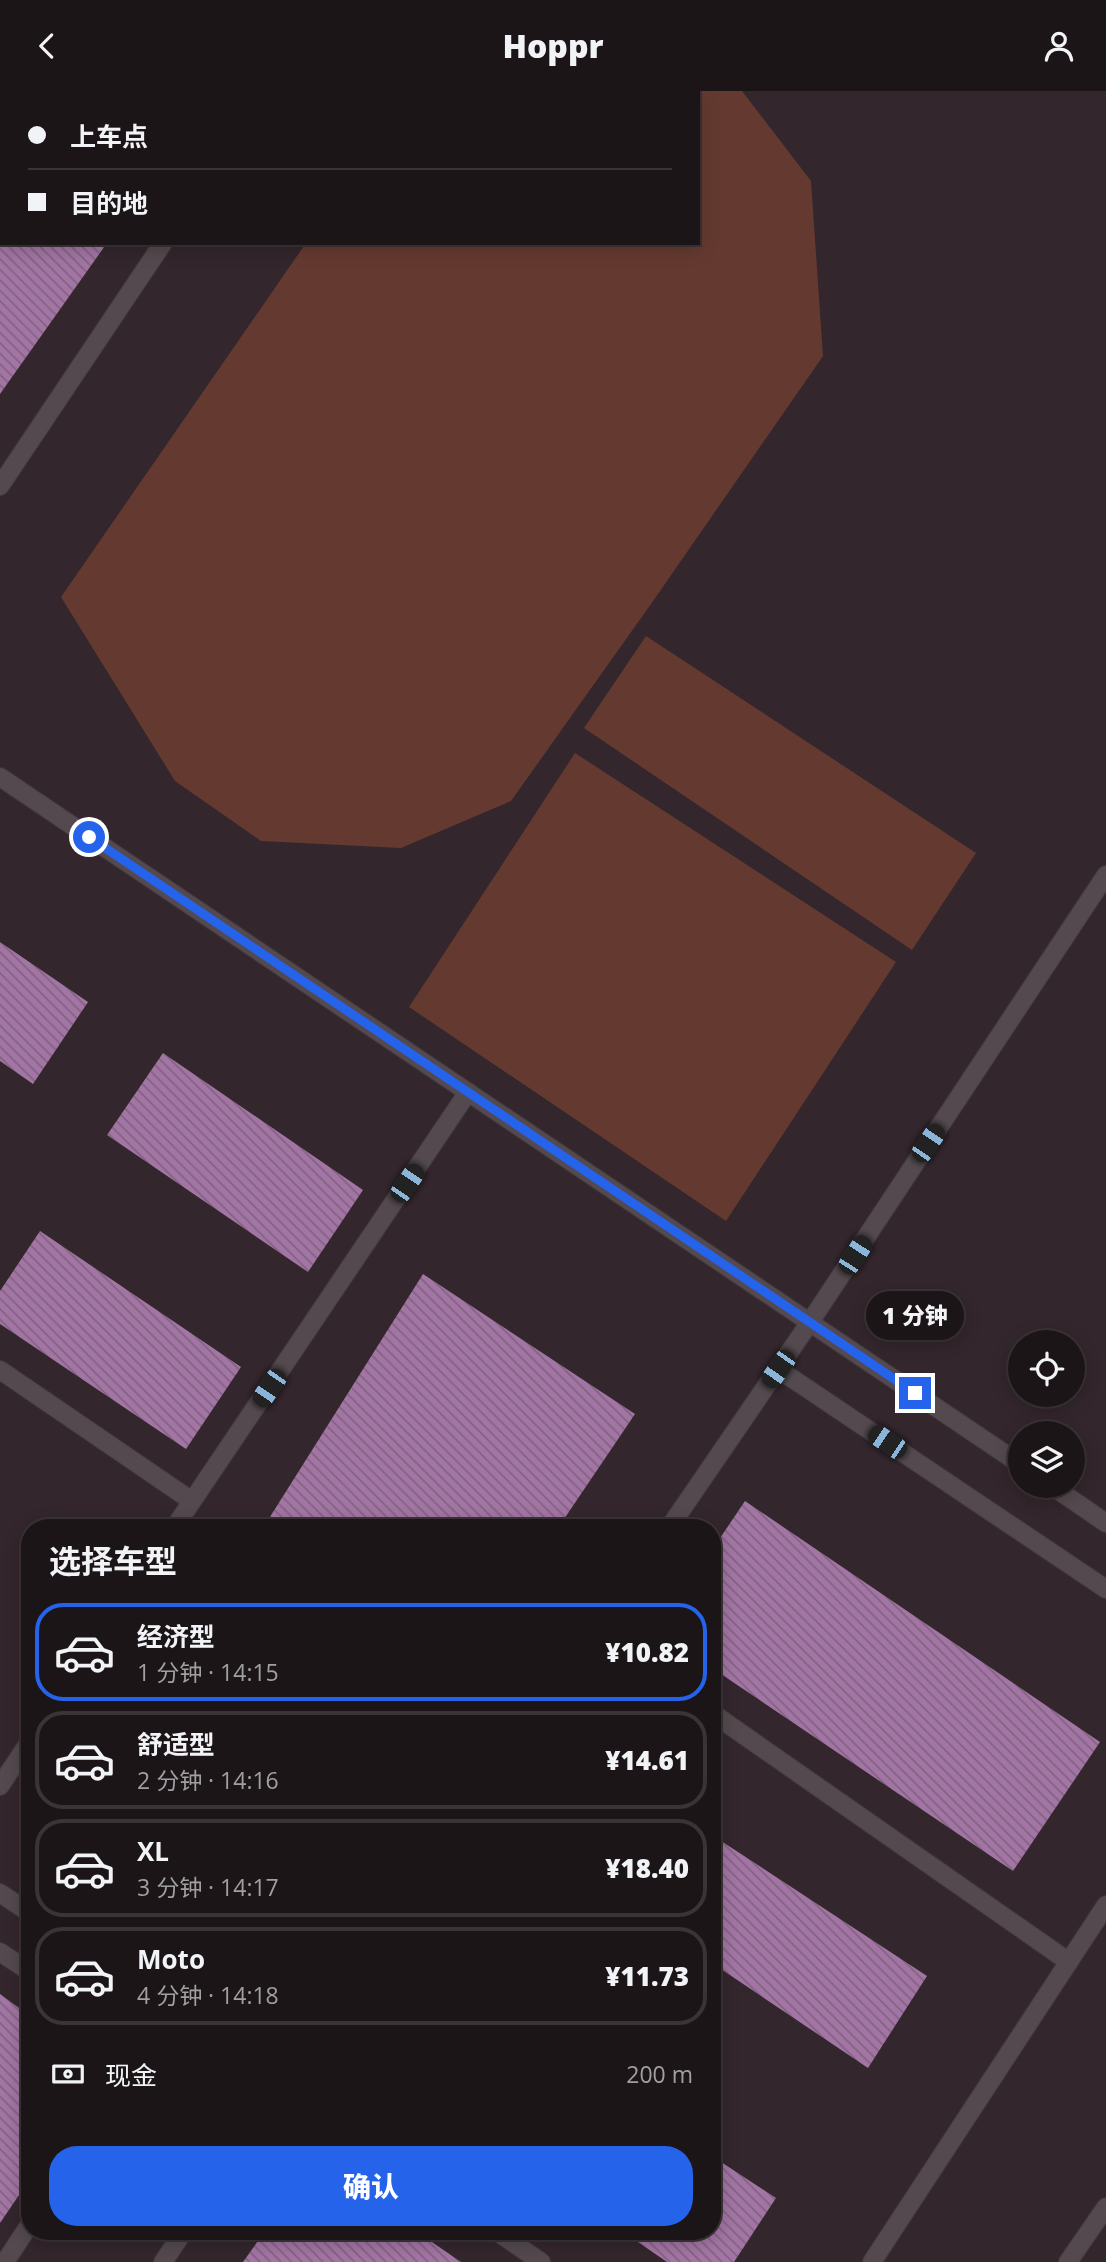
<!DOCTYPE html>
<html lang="zh">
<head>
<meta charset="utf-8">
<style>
  body { margin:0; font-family:"Open Sans","Noto Sans SC",sans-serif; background:#292225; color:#f1f3f6; height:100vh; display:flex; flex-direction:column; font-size:26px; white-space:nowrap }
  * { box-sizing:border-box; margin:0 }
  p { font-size:23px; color:#a09fa2 }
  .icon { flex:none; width:38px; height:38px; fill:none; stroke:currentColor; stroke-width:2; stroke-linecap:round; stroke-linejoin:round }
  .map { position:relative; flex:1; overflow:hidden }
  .side { position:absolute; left:21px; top:1428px; width:700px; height:721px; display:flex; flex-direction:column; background:#1c1518; border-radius:28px; box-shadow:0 4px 18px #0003,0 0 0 2px #3a3437 }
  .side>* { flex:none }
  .hud { position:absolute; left:0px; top:0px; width:700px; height:154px; box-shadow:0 4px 18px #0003,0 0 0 2px #3a3437; display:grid; align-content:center; height:154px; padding:0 28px; background:#1c1518 }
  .controls { position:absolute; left:1008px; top:1239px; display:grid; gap:14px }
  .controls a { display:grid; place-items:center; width:77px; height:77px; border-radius:50%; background:#1c1518; box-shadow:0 4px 18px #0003,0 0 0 2px #3a3437; font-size:35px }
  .end { position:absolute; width:32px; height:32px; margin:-16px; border:9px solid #2563eb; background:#fff; box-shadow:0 0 0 4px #fff }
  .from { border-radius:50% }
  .bubble { position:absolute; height:49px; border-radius:24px; background:#1c1518; box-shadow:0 4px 18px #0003,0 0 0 2px #3a3437; font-size:23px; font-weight:800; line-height:49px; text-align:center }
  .car { position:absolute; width:21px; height:42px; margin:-21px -10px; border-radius:9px; box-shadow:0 0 5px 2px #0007; background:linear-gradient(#222 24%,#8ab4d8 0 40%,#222 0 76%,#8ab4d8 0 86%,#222 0) }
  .hud b { display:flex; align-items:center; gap:24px; height:66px; font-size:26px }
  .hud b+b { border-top:2px solid #3a3437 }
  .hud i { width:18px; height:18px; background:#f1f3f6 }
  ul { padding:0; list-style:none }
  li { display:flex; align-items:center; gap:21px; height:98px; margin:0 14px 10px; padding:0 14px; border:4px solid #3a3437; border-radius:28px }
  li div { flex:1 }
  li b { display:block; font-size:26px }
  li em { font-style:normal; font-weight:800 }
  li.on { border-color:#2563eb }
  li>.icon { width:63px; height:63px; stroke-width:1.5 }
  h2 { padding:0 28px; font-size:32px; line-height:84px }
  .pay { display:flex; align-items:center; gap:18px; height:77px; padding:0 28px; font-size:26px }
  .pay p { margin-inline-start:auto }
  .primary-button { display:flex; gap:14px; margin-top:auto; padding:14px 28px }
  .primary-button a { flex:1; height:80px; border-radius:28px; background:#2563eb; color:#fff; font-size:28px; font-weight:800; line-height:80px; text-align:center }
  header { display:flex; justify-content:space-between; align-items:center; height:91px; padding:0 28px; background:#1c1518; font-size:32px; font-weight:800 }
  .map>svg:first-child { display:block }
  .built { fill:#33262d; fill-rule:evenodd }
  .pitch { fill:#643a30 }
  .building { fill:url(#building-back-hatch) }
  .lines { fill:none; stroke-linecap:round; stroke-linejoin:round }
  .lane-casing { stroke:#40393c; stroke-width:20 }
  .lane { stroke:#53494e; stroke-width:18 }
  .route { stroke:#2563eb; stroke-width:9 }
</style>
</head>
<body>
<header><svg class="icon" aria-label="back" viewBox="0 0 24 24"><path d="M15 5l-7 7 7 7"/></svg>Hoppr<svg class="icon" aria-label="person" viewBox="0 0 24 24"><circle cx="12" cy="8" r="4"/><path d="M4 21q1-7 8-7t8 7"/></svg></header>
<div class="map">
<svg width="1106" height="2171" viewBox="0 0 1106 2171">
  <defs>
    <pattern id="building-back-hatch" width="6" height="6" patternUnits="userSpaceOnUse" patternTransform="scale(1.75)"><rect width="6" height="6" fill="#a375a4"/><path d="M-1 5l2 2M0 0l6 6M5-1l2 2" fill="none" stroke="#816382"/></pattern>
  </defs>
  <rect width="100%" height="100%" fill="#251c20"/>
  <path class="built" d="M 0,0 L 1106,0 L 1106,2171 L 0,2171 ZM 2,2 L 698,2 L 698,152 L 2,152 ZM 1020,1251 L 1073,1251 L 1073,1304 L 1020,1304 ZM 1020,1342 L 1073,1342 L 1073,1395 L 1020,1395 ZM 30,1437 L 712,1437 L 712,2140 L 30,2140 Z"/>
  <g class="pitch">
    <path d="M 412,0 L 742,0 L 811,90 L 823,265 L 651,513 L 511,710 L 401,757 L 261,750 L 175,690 L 61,506 L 306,152 L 698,152 L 698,2 L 410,2 Z"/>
    <path d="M 646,545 L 976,762 L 912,859 L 584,637 Z"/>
    <path d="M 575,662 L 896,871 L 726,1130 L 409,916 Z"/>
  </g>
  <g class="building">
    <path d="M 0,152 L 107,152 L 0,303 Z"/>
    <path d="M 0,851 L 88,911 L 33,993 L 0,970 Z"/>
    <path d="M 163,962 L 363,1099 L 308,1181 L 107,1044 Z"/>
    <path d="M 40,1140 L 241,1276 L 186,1358 L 0,1233 L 0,1200 Z"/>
    <path d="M 423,1183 L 635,1323 L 558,1437 L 263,1437 Z"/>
    <path d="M 745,1410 L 1100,1651 L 1013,1780 L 712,1577 L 712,1459 Z"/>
    <path d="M 712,1744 L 927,1885 L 868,1977 L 712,1872 Z"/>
    <path d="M 0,1903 L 30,1925 L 30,2088 L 0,2132 Z"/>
    <path d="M 712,2065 L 776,2107 L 734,2171 L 667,2171 L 622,2140 L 712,2140 Z"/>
    <path d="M 265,2140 L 416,2140 L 461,2171 L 243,2171 Z"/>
  </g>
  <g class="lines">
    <defs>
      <g id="lane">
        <path d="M 264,2 L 265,0"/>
        <path d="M 0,395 L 163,152"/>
        <path d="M 0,686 L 1020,1373"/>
        <path d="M 778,1278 L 1106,1498"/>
        <path d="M 0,1279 L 192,1410"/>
        <path d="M 1052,1395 L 1106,1432"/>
        <path d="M 174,1437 L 468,1001"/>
        <path d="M 669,1437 L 810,1231 L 1106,784"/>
        <path d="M 712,1622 L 1069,1871"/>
        <path d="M 0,1695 L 30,1650"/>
        <path d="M 0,1802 L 30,1822"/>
        <path d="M 0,1861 L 30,1881"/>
        <path d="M 496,2140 L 541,2171"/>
        <path d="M 5,2171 L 30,2133"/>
        <path d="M 163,2171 L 184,2140"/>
        <path d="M 872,2171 L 1106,1814"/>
        <path d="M 1068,2171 L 1106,2116"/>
      </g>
    </defs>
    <use href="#lane" class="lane-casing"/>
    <use href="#lane" class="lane"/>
  </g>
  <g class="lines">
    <path class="route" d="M 89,746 L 915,1302"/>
  </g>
</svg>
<div class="controls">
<a><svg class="icon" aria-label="locate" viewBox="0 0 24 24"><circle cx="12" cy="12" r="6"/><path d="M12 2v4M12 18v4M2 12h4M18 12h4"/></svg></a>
<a><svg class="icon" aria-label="layers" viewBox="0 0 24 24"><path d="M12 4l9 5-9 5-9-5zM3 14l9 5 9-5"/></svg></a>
</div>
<i class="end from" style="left:89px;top:746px"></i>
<i class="end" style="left:915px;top:1302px"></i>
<div class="bubble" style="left:866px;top:1200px;width:98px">1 分钟</div>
<i class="car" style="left:928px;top:1052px;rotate:34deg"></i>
<i class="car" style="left:407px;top:1092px;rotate:34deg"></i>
<i class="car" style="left:855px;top:1164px;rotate:33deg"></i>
<i class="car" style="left:778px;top:1278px;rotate:215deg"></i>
<i class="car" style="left:269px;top:1297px;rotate:214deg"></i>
<i class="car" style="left:887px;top:1351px;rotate:304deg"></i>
<div class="hud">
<b><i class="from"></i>上车点</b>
<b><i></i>目的地</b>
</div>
<section class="side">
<h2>选择车型</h2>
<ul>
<li class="on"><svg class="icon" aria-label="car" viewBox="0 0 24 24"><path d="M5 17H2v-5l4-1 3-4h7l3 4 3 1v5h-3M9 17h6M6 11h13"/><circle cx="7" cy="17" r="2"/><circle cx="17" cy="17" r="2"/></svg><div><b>经济型</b><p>1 分钟 · 14:15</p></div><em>¥10.82</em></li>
<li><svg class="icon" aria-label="car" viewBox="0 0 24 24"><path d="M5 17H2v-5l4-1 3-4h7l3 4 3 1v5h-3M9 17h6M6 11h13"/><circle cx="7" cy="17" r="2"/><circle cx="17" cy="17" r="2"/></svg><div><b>舒适型</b><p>2 分钟 · 14:16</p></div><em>¥14.61</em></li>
<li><svg class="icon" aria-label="car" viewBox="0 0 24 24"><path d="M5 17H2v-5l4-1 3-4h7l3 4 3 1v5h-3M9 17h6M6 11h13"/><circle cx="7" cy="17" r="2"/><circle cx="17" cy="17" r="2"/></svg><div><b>XL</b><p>3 分钟 · 14:17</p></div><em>¥18.40</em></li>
<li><svg class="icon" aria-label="car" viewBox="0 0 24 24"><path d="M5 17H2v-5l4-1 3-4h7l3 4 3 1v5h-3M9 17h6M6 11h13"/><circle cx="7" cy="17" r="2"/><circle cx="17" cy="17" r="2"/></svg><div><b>Moto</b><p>4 分钟 · 14:18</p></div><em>¥11.73</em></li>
</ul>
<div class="pay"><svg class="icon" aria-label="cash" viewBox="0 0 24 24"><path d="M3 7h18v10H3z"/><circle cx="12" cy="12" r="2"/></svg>现金<p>200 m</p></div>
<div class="primary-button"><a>确认</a></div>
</section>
</div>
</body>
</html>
